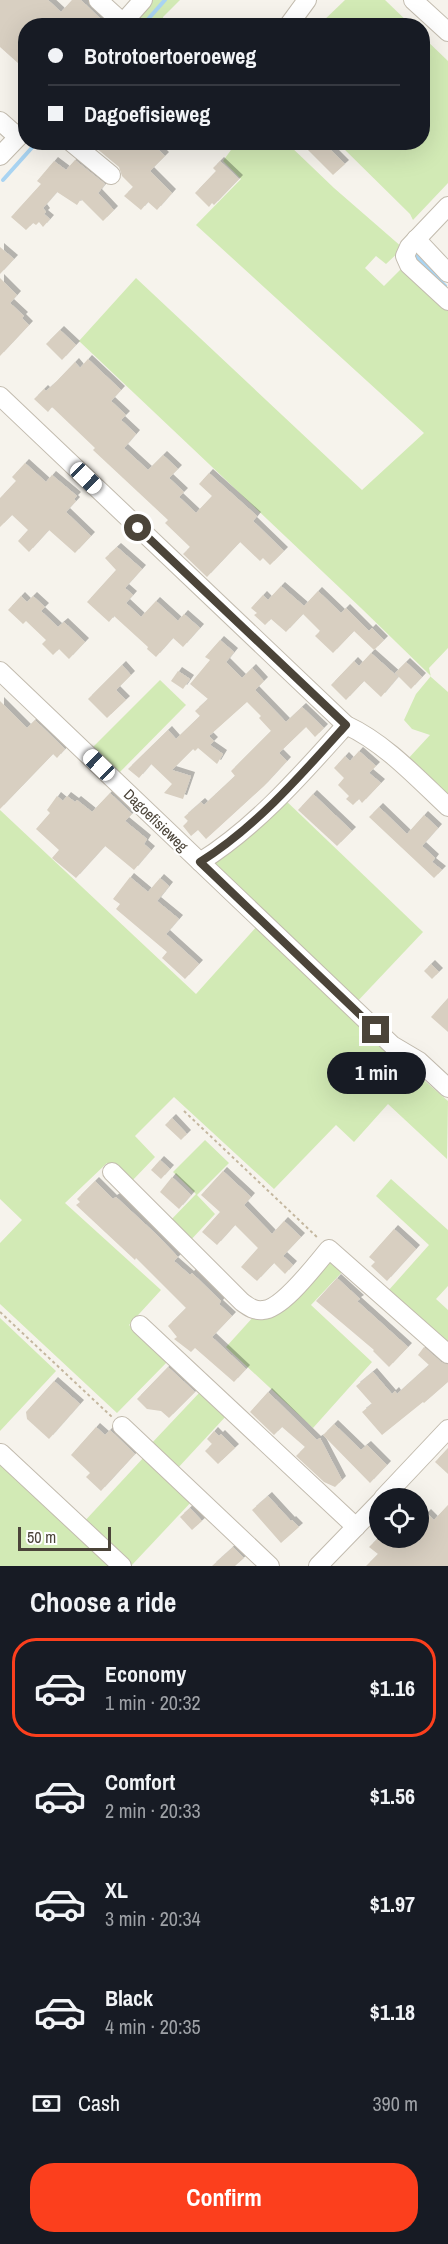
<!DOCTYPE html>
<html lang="en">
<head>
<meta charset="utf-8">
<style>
  body { margin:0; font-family:"Archivo Narrow",sans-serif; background:#20242c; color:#f1f3f6; height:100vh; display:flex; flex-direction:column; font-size:22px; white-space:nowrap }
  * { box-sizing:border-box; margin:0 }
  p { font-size:20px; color:#9ea1a6 }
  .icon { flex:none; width:33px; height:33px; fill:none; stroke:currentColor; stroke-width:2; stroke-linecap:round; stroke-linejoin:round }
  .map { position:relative; height:1566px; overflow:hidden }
  .panel { display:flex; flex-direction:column; background:#171b24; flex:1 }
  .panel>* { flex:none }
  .top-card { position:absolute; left:18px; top:18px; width:412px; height:132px; border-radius:24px; box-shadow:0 6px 24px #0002; display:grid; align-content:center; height:132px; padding:0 30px; background:#171b24 }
  .tools { position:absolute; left:369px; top:1488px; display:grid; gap:12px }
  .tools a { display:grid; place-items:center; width:60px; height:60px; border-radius:50%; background:#171b24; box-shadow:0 6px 24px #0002; font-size:30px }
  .scale { position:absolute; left:18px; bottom:15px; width:93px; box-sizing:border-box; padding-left:6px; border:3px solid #4b4439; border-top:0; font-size:16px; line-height:21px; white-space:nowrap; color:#4b4439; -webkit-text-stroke:4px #fff; paint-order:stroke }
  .end { position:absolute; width:27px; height:27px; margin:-14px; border:8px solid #4b4439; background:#fff; box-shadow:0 0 0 3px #fff }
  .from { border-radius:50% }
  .bubble { position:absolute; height:42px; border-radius:21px; background:#171b24; box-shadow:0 6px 24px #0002; font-size:20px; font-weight:700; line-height:42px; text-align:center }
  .car { position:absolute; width:18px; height:36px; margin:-18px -9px; border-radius:8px; box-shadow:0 0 4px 2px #0007; background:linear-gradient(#fff 24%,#345 0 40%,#fff 0 76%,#345 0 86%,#fff 0) }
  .top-card b { display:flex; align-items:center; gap:21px; height:57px; font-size:22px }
  .top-card b+b { border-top:2px solid #363941 }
  .top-card i { width:15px; height:15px; background:#f1f3f6 }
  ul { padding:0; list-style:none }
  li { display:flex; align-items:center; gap:18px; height:99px; margin:0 12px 9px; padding:0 18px; border:3px solid transparent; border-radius:24px }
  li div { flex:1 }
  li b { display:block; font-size:22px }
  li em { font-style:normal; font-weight:700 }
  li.selected { border-color:#fc3f1d }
  li>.icon { width:54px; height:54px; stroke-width:1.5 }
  h2 { padding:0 30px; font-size:27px; line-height:72px }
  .pay { display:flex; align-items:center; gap:15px; height:66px; padding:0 30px; font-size:22px }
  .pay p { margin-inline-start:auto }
  .action { display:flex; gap:12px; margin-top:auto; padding:12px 30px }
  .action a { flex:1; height:69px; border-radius:24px; background:#fc3f1d; color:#fff; font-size:24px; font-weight:700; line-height:69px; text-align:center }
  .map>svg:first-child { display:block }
  .green { fill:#d2eab5 }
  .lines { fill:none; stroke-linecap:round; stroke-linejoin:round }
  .stream { stroke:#a9d4f2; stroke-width:4 }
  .building { fill:#d8cfc1; filter:url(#shadow) }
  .minor-casing { stroke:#c2bbae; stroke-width:20 }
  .path { stroke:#c4b79f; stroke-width:2; stroke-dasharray:3 3; stroke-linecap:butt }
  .minor { stroke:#fff; stroke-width:18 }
  .route { stroke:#4b4439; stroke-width:8 }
  .labels { text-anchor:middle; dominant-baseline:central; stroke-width:4.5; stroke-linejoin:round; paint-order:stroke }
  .street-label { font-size:15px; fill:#4b4439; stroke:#fff }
</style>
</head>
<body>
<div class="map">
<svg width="448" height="1566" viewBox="0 0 448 1566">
  <defs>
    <filter id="shadow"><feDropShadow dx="4" dy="-4" stdDeviation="0" flood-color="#0004"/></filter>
  </defs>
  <rect width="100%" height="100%" fill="#f6f3ec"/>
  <g class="green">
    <path d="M 150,0 L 180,0 L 163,17 L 164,22 L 168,25 L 129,26 Z"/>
    <path d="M 345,0 L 385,0 L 411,25 L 319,25 Z"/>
    <path d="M 423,37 L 448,61 L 448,183 L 413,220 L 410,214 L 338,143 L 423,142 Z"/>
    <path d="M 236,143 L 287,143 L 334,188 L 403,248 L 386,264 L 376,256 L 365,268 L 384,286 L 405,265 L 448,306 L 448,648 L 429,668 L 431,677 L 448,692 L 448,800 L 406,761 L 430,735 L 412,729 L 404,720 L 416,694 L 431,676 L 361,608 L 79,341 L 136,278 L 362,490 L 424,433 L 196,225 L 241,179 L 223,161 Z"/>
    <path d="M 160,680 L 186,705 L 115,777 L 89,751 Z"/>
    <path d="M 282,797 L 423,932 L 354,1005 L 212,869 L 212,857 Z"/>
    <path d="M 0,810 L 196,994 L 258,925 L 388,1049 L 448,1101 L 447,1159 L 388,1104 L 354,1142 L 336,1125 L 274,1189 L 174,1097 L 135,1136 L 155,1157 L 130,1183 L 107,1163 L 65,1203 L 161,1290 L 129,1325 L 168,1361 L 117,1413 L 0,1304 L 0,1243 L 22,1220 L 0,1199 Z"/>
    <path d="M 205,1140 L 229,1163 L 197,1195 L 215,1214 L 188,1243 L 168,1223 L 196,1194 L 173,1172 Z"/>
    <path d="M 391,1179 L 448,1230 L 448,1286 L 436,1299 L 448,1310 L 448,1344 L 388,1291 L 429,1245 L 376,1196 Z"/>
    <path d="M 331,1259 L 345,1269 L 311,1305 L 372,1362 L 313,1428 L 226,1347 L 255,1315 Z"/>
    <path d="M 0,1318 L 56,1371 L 0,1431 Z"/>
    <path d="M 201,1391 L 227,1415 L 176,1470 L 150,1445 Z"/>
    <path d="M 145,1456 L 193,1500 L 131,1566 L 128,1566 L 82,1524 Z"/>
    <path d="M 0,1458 L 115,1566 L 0,1566 Z"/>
  </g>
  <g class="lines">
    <g class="stream">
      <path d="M 142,26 L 165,0"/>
      <path d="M 3,180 L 37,142"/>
      <path d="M 413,253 L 445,286"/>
    </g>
  </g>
  <g class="building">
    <path d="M 0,0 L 48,0 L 61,12 L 72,0 L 81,0 L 108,26 L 26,26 L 26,65 L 21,61 L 19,64 L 0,47 Z"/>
    <path d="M 89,142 L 151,142 L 165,156 L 150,171 L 172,193 L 157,210 L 148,202 L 141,210 L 124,196 L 133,187 L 122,176 L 119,167 Z"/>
    <path d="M 300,142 L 323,142 L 345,164 L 333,175 Z"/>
    <path d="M 75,160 L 105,184 L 98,193 L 114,210 L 103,221 L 81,199 L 77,205 L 57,192 L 43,208 L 46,212 L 44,214 L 50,219 L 43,227 L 39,222 L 36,225 L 33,223 L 26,230 L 11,217 L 41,184 L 37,181 L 54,161 L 66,170 Z"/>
    <path d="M 220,161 L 239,179 L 214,205 L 212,203 L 209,207 L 195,193 L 216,171 L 213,168 Z"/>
    <path d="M 0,247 L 14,259 L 0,274 Z"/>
    <path d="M 0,278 L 17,295 L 10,303 L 24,316 L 22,318 L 29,325 L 0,356 Z"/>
    <path d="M 60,330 L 76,345 L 62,360 L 46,344 Z"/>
    <path d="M 88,359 L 121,390 L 111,401 L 126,415 L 121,420 L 136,434 L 124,448 L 148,470 L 163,455 L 178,469 L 169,478 L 184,492 L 179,497 L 196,513 L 212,496 L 199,484 L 209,473 L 257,516 L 253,521 L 284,551 L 270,565 L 263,558 L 260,561 L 240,542 L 207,577 L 183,554 L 190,547 L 165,523 L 168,520 L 93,450 L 95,448 L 52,407 L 48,412 L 34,399 L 44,389 L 46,391 L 53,385 L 75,362 L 80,368 Z"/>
    <path d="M 25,463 L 46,482 L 52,475 L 77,496 L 74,499 L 76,501 L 66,512 L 91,536 L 75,553 L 49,530 L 29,552 L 18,541 L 28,530 L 12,515 L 0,527 L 0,498 L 16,481 L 12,477 Z"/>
    <path d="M 117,547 L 142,569 L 125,588 L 133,595 L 126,603 L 141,617 L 156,601 L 178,621 L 184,614 L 200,628 L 183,647 L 173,638 L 156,657 L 147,649 L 148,647 L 114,616 L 109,622 L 87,602 L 116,570 L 105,558 Z"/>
    <path d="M 281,586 L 304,606 L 318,591 L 341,613 L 346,608 L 369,631 L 372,628 L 384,640 L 374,650 L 354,631 L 333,653 L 315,636 L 320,631 L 303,614 L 286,632 L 271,619 L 265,625 L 254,615 L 257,613 L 251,608 L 263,595 L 268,600 Z"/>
    <path d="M 21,596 L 27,602 L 33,596 L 45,607 L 41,611 L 58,627 L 64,622 L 85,642 L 69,659 L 59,649 L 53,655 L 42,644 L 46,640 L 26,621 L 23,624 L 8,610 Z"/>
    <path d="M 220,640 L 234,652 L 226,662 L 242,678 L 252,668 L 264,681 L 255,690 L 286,722 L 302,707 L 324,728 L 315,737 L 306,727 L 279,753 L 287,761 L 264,786 L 206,839 L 198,830 L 191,836 L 183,826 L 188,821 L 184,817 L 201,802 L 204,805 L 235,776 L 231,771 L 271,731 L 259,718 L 261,716 L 247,702 L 209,736 L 214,741 L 210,745 L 223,754 L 217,764 L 198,748 L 195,751 L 193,749 L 172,770 L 191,776 L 183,799 L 164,793 L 172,784 L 151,764 L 139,778 L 128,769 L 168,730 L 176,739 L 200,716 L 195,711 L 208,699 L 190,684 L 210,660 L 205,657 Z"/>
    <path d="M 371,653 L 398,677 L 381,697 L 364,681 L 346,700 L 331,685 L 354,661 L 359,666 Z"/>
    <path d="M 406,662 L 422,677 L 411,689 L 395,673 Z"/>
    <path d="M 122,665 L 131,675 L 116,690 L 126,700 L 107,718 L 88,699 Z"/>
    <path d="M 178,671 L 190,679 L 183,689 L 171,681 Z"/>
    <path d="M 0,701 L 27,728 L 35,720 L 65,749 L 57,758 L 53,754 L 0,809 Z"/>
    <path d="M 359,751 L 376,766 L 369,773 L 381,783 L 362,803 L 359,799 L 353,805 L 346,799 L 349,796 L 338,785 L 344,778 L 334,768 L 345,756 L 350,761 Z"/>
    <path d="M 110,793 L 132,814 L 125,821 L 147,839 L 144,844 L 151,850 L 134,870 L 105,846 L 76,878 L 52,858 L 59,850 L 36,829 L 50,813 L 47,810 L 57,796 L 63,801 L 67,796 L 75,802 L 77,800 L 92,812 Z"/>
    <path d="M 313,794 L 352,831 L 337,846 L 298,810 Z"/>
    <path d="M 379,807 L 407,834 L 424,815 L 438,828 L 422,846 L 435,858 L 432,862 L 442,870 L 434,878 L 369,817 Z"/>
    <path d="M 130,877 L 148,892 L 160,878 L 169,886 L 157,901 L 179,919 L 166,934 L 199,964 L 185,979 L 162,958 L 167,952 L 116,909 L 120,904 L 113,899 Z"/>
    <path d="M 431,964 L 439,972 L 432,979 L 424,971 Z"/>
    <path d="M 448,998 L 448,1032 L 431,1017 Z"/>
    <path d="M 172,1118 L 187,1134 L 181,1140 L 165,1125 Z"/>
    <path d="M 160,1160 L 170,1169 L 161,1179 L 151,1170 Z"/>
    <path d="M 223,1171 L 251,1197 L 244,1205 L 272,1234 L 284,1221 L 301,1237 L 283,1256 L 293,1265 L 285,1274 L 274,1263 L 257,1281 L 241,1267 L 258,1248 L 235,1225 L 217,1245 L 202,1232 L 220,1212 L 201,1195 Z"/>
    <path d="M 172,1177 L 191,1195 L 179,1209 L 160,1192 Z"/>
    <path d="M 95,1181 L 113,1199 L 116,1197 L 157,1235 L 178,1257 L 174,1261 L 190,1275 L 192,1273 L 221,1301 L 219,1304 L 232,1316 L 212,1337 L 246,1369 L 234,1382 L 195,1348 L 191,1352 L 174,1339 L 177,1337 L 168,1326 L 186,1308 L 136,1258 L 135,1260 L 76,1205 L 80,1202 L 77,1199 Z"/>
    <path d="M 394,1229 L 416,1249 L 387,1281 L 371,1266 L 375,1262 L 369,1257 Z"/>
    <path d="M 337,1278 L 360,1299 L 357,1301 L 408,1347 L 389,1367 L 373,1351 L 374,1350 L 316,1301 Z"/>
    <path d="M 424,1347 L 441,1362 L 448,1365 L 448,1382 L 424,1403 L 423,1402 L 382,1435 L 362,1412 L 372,1404 L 356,1386 L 373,1372 L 392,1394 L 395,1391 L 397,1394 L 429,1365 L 418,1355 Z"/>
    <path d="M 168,1367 L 195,1392 L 169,1418 L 161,1411 L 147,1409 L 137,1399 Z"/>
    <path d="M 54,1381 L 80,1404 L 49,1439 L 27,1419 L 26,1412 Z"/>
    <path d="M 268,1392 L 317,1440 L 320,1438 L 342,1480 L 335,1487 L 324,1482 L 296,1456 L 305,1447 L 282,1427 L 274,1435 L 250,1412 Z"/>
    <path d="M 334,1424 L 361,1450 L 367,1445 L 387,1465 L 370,1483 L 323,1435 Z"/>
    <path d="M 96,1427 L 105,1435 L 110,1430 L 135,1454 L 101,1491 L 86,1477 L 90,1473 L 71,1455 Z"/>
    <path d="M 214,1431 L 219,1436 L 221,1434 L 235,1448 L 218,1464 L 205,1451 L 212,1444 L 207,1439 Z"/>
    <path d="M 448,1448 L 448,1474 L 435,1462 Z"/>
    <path d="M 268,1496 L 291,1521 L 292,1520 L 299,1527 L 281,1543 L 252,1510 Z"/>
    <path d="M 448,1505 L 448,1566 L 366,1566 L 378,1554 L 369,1547 L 378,1538 L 418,1538 L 418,1522 L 427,1513 L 434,1520 Z"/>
    <path d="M 190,1508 L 202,1521 L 192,1530 L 180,1517 Z"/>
    <path d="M 233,1547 L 244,1558 L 235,1566 L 212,1566 Z"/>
  </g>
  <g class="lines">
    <defs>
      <g id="minor">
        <path d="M 98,0 L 122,22"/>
        <path d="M 413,0 L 448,32"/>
        <path d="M 120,26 L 143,0"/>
        <path d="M 288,26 L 307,0"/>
        <path d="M 0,121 L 18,137"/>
        <path d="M 71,142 L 111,175"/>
        <path d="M 0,156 L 26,129"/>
        <path d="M 448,206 L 409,247 L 405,256 L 409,265 L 448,301"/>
        <path d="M 416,239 L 448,273"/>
        <path d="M 0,396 L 346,725 C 385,743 417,778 448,807"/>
        <path d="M 0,671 L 392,1045 L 419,1061 L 448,1088"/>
        <path d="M 200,862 C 256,827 302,774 346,725"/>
        <path d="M 112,1172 L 242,1302 C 249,1307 254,1311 263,1310 C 283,1309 316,1264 329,1249 L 448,1354"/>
        <path d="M 140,1325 L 356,1527"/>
        <path d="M 122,1426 L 270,1566"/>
        <path d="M 1,1453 L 122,1566"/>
        <path d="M 383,1498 L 448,1429"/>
        <path d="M 318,1566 L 380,1502"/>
      </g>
    </defs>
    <use href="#minor" class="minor-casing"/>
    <g class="path">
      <path d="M 184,1111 L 319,1239"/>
      <path d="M 0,1312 L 112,1417"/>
    </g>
    <use href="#minor" class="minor"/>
  </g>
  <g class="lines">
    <path class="route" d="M 138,528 L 346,725 C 302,774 256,827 200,862 L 376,1030"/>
  </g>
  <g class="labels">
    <g class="street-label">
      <text transform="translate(156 820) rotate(44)">Dagoefisieweg</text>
    </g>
  </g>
</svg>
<div class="tools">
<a><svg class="icon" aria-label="locate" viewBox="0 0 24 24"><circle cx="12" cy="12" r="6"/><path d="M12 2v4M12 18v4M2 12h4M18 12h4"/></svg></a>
</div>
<div class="scale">50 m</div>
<i class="end from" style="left:138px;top:528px"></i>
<i class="end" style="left:376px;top:1030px"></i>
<div class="bubble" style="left:327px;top:1052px;width:99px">1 min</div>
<i class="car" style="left:86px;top:478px;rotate:134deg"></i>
<i class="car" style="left:99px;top:765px;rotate:314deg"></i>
<div class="top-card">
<b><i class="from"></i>Botrotoertoeroeweg</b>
<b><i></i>Dagoefisieweg</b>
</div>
</div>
<section class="panel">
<h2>Choose a ride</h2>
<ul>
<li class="selected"><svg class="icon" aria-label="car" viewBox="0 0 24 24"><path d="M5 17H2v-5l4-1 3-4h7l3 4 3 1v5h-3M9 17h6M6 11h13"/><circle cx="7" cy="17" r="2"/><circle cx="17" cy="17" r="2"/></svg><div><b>Economy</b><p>1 min · 20:32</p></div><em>$1.16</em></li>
<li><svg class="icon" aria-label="car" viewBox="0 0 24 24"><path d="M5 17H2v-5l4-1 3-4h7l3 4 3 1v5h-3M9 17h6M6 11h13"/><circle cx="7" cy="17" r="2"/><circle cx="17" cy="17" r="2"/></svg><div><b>Comfort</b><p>2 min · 20:33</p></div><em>$1.56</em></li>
<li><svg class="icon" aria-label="car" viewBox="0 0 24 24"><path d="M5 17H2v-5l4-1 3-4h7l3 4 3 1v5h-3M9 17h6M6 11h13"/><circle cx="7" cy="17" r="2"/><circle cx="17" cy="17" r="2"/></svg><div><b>XL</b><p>3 min · 20:34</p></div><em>$1.97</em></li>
<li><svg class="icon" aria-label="car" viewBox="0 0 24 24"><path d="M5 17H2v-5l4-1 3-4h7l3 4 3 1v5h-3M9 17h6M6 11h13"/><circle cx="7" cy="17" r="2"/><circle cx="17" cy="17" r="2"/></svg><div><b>Black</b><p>4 min · 20:35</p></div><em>$1.18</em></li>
</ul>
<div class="pay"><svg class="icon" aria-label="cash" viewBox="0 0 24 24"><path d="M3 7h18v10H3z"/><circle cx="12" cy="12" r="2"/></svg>Cash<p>390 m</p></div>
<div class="action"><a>Confirm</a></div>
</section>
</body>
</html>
